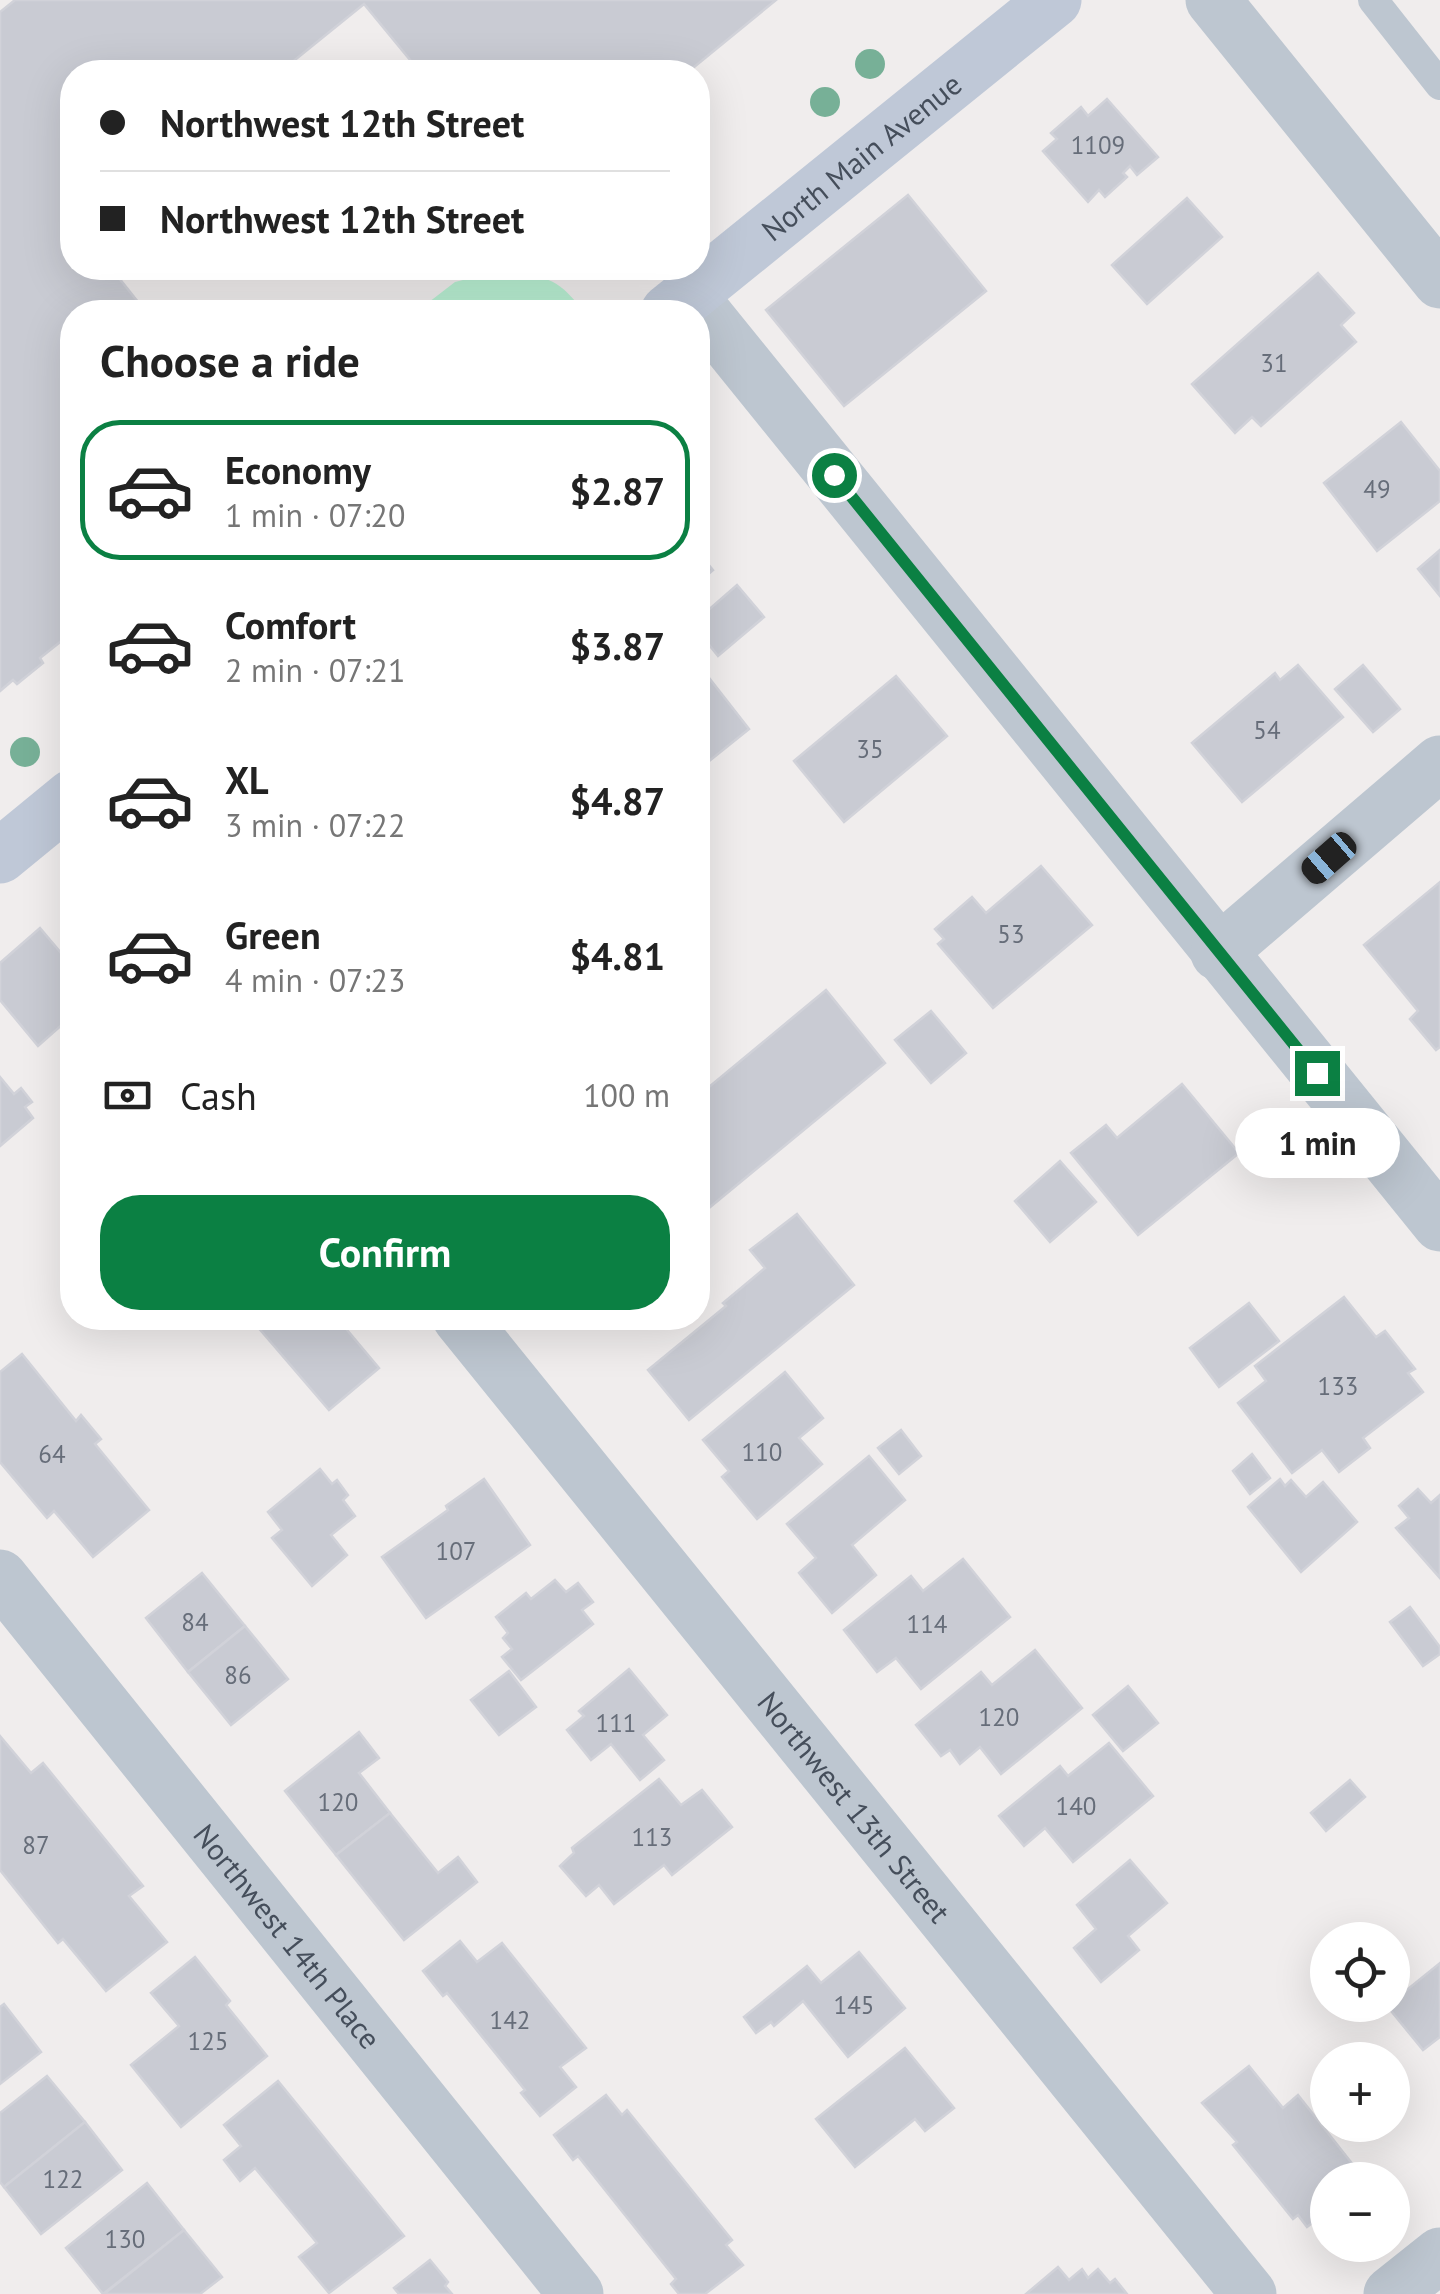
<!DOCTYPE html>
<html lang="en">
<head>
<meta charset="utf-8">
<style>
  body { margin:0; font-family:"PT Sans",sans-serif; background:#f2f2f2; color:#222; height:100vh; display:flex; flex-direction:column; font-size:38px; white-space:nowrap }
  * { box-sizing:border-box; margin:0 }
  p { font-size:32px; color:#767676 }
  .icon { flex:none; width:55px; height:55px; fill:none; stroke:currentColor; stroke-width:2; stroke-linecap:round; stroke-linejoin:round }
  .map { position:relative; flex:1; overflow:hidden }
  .panel { position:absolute; left:60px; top:300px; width:650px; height:1030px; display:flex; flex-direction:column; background:#fff; border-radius:40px; box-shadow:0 10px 40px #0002 }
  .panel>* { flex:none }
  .guide { position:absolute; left:60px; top:60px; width:650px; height:220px; border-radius:40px; box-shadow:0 10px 40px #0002; display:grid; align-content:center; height:220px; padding:0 40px; background:#fff }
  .fabs { position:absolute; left:1310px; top:1922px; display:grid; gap:20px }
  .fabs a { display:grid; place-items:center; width:100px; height:100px; border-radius:50%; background:#fff; box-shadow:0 10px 40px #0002; font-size:50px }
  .end { position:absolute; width:45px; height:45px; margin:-22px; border:12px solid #0b8043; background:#fff; box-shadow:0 0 0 5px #fff }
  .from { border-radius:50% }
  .bubble { position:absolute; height:70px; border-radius:35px; background:#fff; box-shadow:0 10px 40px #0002; font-size:32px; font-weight:800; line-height:70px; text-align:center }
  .car { position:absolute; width:30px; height:60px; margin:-30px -15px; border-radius:12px; box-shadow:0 0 8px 2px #0007; background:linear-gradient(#222 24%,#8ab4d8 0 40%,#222 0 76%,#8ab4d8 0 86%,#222 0) }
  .guide b { display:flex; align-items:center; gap:35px; height:95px; font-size:38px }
  .guide b+b { border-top:2px solid #e0e0e0 }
  .guide i { width:25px; height:25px; background:#222 }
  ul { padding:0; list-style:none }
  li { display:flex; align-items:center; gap:30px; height:140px; margin:0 20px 15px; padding:0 20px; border:5px solid transparent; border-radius:40px }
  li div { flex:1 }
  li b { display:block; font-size:38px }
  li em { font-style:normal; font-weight:800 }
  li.on { border-color:#0b8043 }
  li>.icon { width:90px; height:90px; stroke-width:1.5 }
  h2 { padding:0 40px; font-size:45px; line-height:120px }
  .pay { display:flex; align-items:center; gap:25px; height:110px; padding:0 40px; font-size:38px }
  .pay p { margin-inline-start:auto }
  .cta { display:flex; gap:20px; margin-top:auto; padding:20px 40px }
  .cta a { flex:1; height:115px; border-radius:40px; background:#0b8043; color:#fff; font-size:40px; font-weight:800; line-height:115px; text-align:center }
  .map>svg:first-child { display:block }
  .green { fill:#b9f0d3 }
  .building { fill:#c9cbd3; stroke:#d1d2d9; stroke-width:2.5 }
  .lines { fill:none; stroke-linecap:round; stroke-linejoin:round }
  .lane { stroke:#bdc6d0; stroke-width:30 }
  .street { stroke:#bdc6d0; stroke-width:55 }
  .secondary { stroke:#bfc8d7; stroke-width:55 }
  .tree { fill:#77b097 }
  .route { stroke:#0b8043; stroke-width:12 }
  .labels { text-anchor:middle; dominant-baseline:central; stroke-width:10; stroke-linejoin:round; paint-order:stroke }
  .number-label { font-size:25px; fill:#666d79 }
  .street-label { font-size:30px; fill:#454e5b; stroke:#fff }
</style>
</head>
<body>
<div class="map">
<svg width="1440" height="2294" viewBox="0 0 1440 2294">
  <rect width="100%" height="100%" fill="#f0eded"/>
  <path class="green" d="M 495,272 C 530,275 552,272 576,302 L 563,312 L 416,312 L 455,282 Z"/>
  <g class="building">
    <path d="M 15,0 L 776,0 L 688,72 L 420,72 L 364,4 L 280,72 L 72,72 L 72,268 L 111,268 L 146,312 L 72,312 L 72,639 L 68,643 L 64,639 L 40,658 L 43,663 L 17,684 L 13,680 L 0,691 L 0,12 Z"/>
    <path d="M 1107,99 L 1158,157 L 1137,175 L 1130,166 L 1123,173 L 1127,177 L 1105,197 L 1099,190 L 1088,202 L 1043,151 L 1057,139 L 1051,133 L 1081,107 L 1088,116 Z"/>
    <path d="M 908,195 L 986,291 L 844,406 L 766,310 Z"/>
    <path d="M 1187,198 L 1222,237 L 1147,304 L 1112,265 Z"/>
    <path d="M 1318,273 L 1354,313 L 1341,325 L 1356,342 L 1261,426 L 1252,417 L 1235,433 L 1192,384 Z"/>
    <path d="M 1401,422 L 1440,471 L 1440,501 L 1377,551 L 1324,483 Z"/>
    <path d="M 1440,550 L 1440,596 L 1418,569 Z"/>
    <path d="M 698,552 L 713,570 L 698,583 Z"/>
    <path d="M 737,585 L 764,617 L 718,656 L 698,631 L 698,619 Z"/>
    <path d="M 1298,665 L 1343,717 L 1242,802 L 1192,743 L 1275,673 L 1280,680 Z"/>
    <path d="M 1363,665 L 1400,709 L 1373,732 L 1335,689 Z"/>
    <path d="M 706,674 L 749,729 L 698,770 L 698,680 Z"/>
    <path d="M 896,676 L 947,736 L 844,822 L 794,761 Z"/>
    <path d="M 1041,866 L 1092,925 L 993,1008 L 938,944 L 944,939 L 935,929 L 972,897 L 986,913 Z"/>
    <path d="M 1440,882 L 1440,1047 L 1436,1050 L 1410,1019 L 1418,1011 L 1364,945 Z"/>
    <path d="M 40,928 L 72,966 L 72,1016 L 38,1046 L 0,1000 L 0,963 Z"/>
    <path d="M 826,990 L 885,1063 L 698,1217 L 698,1096 Z"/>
    <path d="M 931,1011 L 966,1053 L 931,1083 L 895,1040 Z"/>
    <path d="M 0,1077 L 14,1094 L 21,1088 L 32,1102 L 25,1107 L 33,1118 L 0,1146 Z"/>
    <path d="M 1182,1084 L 1239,1153 L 1138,1235 L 1071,1153 L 1106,1125 L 1117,1138 Z"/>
    <path d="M 1060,1161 L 1096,1202 L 1050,1242 L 1015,1201 Z"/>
    <path d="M 797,1214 L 854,1285 L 689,1420 L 648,1370 L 726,1306 L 723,1303 L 765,1268 L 750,1250 Z"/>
    <path d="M 1344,1297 L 1376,1337 L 1385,1331 L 1415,1369 L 1408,1373 L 1423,1392 L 1363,1438 L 1370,1448 L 1339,1472 L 1322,1450 L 1292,1473 L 1238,1403 L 1266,1381 L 1255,1366 Z"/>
    <path d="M 1249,1303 L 1279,1341 L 1219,1387 L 1190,1348 Z"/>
    <path d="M 250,1318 L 337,1318 L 379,1368 L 329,1410 Z"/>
    <path d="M 22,1354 L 76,1421 L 81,1415 L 101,1439 L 95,1444 L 149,1510 L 93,1557 L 54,1511 L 47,1518 L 0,1462 L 0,1372 Z"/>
    <path d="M 785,1372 L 823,1418 L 799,1438 L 822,1464 L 757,1519 L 722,1477 L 729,1471 L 703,1440 Z"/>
    <path d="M 901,1430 L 921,1456 L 899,1474 L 878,1448 Z"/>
    <path d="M 1252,1454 L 1270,1478 L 1250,1494 L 1233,1471 Z"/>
    <path d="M 869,1456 L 905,1500 L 852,1545 L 876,1575 L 832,1613 L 799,1573 L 816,1558 L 787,1524 Z"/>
    <path d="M 320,1469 L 332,1484 L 337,1480 L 348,1495 L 343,1500 L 355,1516 L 331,1535 L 347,1555 L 312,1586 L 272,1538 L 282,1530 L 268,1512 Z"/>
    <path d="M 484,1479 L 530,1545 L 426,1618 L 382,1557 L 448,1510 L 446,1506 Z"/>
    <path d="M 1280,1479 L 1285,1486 L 1291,1480 L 1306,1497 L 1323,1482 L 1357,1522 L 1301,1572 L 1248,1507 Z"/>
    <path d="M 1418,1489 L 1431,1503 L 1440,1495 L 1440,1578 L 1396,1528 L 1409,1518 L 1399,1506 Z"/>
    <path d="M 963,1559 L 1010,1617 L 921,1689 L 896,1658 L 877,1672 L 844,1630 L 911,1576 L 923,1591 Z"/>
    <path d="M 202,1573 L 245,1626 L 188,1672 L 146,1618 Z"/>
    <path d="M 555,1580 L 566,1592 L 578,1583 L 593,1602 L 582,1610 L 593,1624 L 521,1680 L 502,1657 L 512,1649 L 503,1638 L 508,1633 L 496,1617 L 526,1593 L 531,1599 Z"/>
    <path d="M 1410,1607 L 1440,1647 L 1440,1654 L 1423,1666 L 1390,1622 Z"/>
    <path d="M 245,1626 L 288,1679 L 231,1725 L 188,1672 Z"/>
    <path d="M 1035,1650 L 1082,1708 L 1001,1774 L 980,1747 L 960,1764 L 950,1750 L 941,1756 L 916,1725 L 981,1672 L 992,1685 Z"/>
    <path d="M 629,1669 L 667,1715 L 643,1735 L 664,1760 L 640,1780 L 611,1744 L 591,1760 L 567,1730 L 584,1716 L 579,1711 Z"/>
    <path d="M 509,1671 L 536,1707 L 499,1735 L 471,1700 Z"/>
    <path d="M 1128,1686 L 1158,1723 L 1123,1751 L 1093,1715 Z"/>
    <path d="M 359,1732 L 379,1758 L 359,1773 L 390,1813 L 336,1855 L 285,1791 Z"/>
    <path d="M 0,1736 L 31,1773 L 43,1763 L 143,1886 L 129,1896 L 167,1942 L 106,1991 L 63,1939 L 58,1943 L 0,1870 Z"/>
    <path d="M 1109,1743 L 1153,1796 L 1073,1862 L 1045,1828 L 1024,1846 L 999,1816 L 1060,1766 L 1068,1776 Z"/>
    <path d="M 659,1779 L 681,1805 L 702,1790 L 732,1827 L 672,1875 L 664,1865 L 614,1904 L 599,1885 L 586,1896 L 560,1866 L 574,1853 L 572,1848 Z"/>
    <path d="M 1350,1780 L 1365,1797 L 1326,1831 L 1311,1813 Z"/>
    <path d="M 390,1813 L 438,1873 L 458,1857 L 477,1882 L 404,1940 L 336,1855 Z"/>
    <path d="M 1130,1860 L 1167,1903 L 1128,1936 L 1139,1950 L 1101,1982 L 1074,1948 L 1096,1929 L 1077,1905 Z"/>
    <path d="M 460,1941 L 477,1962 L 502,1943 L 586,2048 L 560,2067 L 576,2087 L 540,2116 L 521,2093 L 525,2090 L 447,1993 L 443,1996 L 423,1971 Z"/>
    <path d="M 859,1952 L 905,2008 L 848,2057 L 803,2001 L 774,2026 L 771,2022 L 756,2033 L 744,2017 L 807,1966 L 821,1983 Z"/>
    <path d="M 195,1957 L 230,2001 L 226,2005 L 267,2056 L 181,2127 L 131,2065 L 179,2026 L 151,1993 Z"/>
    <path d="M 1440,1963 L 1440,2037 L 1423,2050 L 1387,2006 Z"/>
    <path d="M 4,2004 L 41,2052 L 0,2084 L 0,2007 Z"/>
    <path d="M 905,2048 L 954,2108 L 925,2131 L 915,2119 L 855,2167 L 816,2119 Z"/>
    <path d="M 1249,2066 L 1283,2108 L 1298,2095 L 1358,2171 L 1351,2177 L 1353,2180 L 1328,2180 L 1328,2211 L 1307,2227 L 1298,2215 L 1293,2219 L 1233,2145 L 1237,2142 L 1202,2103 Z"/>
    <path d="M 47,2076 L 85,2122 L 4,2187 L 0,2182 L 0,2113 Z"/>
    <path d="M 278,2081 L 404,2236 L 329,2293 L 299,2257 L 317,2243 L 255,2168 L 240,2181 L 224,2160 L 241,2146 L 224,2125 Z"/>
    <path d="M 606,2095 L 622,2115 L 627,2110 L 732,2240 L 726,2245 L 743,2265 L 705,2294 L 679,2294 L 671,2284 L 676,2279 L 578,2156 L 573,2160 L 554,2135 Z"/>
    <path d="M 85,2122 L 122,2170 L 41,2234 L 4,2187 Z"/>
    <path d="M 147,2183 L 184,2230 L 103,2294 L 66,2248 Z"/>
    <path d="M 184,2230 L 222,2277 L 200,2294 L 104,2294 Z"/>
    <path d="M 430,2260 L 448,2282 L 445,2286 L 452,2294 L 399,2294 L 394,2288 Z"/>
    <path d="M 1058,2267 L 1069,2280 L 1082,2269 L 1088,2278 L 1098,2269 L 1110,2283 L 1115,2279 L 1127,2294 L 1026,2294 Z"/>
  </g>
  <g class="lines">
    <path class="lane" d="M 1373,0 L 1440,85"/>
    <g class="street">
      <path d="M 1213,0 L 1440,281"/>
      <path d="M 689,295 L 1440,1224"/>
      <path d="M 1218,953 L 1440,763"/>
      <path id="s1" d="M 460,1318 L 1249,2294"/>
      <path id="s2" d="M 0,1577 L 576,2294"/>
      <path d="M 1391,2294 L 1440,2255"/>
    </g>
    <g class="secondary">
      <path id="s3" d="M 668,312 L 1054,0"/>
      <path d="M 0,856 L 72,797"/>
    </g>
  </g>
  <g class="tree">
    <circle cx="870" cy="64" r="15"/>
    <circle cx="825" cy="102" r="15"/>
    <circle cx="25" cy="752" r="15"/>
  </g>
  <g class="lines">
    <path class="route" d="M 834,475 L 1317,1073"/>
  </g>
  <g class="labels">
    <g class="number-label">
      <text x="1098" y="145">1109</text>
      <text x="1274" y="363">31</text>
      <text x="1377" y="489">49</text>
      <text x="1267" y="730">54</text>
      <text x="870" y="749">35</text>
      <text x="1011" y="934">53</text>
      <text x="1338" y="1386">133</text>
      <text x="762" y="1452">110</text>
      <text x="52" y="1454">64</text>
      <text x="456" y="1551">107</text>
      <text x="195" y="1622">84</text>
      <text x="927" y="1624">114</text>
      <text x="238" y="1675">86</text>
      <text x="999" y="1717">120</text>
      <text x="616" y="1723">111</text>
      <text x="338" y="1802">120</text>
      <text x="1076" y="1806">140</text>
      <text x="652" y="1837">113</text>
      <text x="36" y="1845">87</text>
      <text x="854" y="2005">145</text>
      <text x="510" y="2020">142</text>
      <text x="208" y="2041">125</text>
      <text x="63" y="2179">122</text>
      <text x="125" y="2239">130</text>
    </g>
    <g class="street-label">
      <text stroke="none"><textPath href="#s3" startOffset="248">North Main Avenue</textPath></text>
      <text stroke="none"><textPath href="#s1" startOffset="628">Northwest 13th Street</textPath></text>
      <text stroke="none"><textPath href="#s2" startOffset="460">Northwest 14th Place</textPath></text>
    </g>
  </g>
</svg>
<div class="fabs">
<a><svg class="icon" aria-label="locate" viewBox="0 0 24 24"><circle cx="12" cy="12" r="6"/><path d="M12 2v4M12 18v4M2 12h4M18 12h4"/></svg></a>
<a>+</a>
<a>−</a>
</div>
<i class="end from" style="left:834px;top:475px"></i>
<i class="end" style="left:1317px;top:1073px"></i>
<div class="bubble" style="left:1235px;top:1108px;width:165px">1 min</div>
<i class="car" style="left:1329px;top:858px;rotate:229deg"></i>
<div class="guide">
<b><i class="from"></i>Northwest 12th Street</b>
<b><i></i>Northwest 12th Street</b>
</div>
<section class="panel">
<h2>Choose a ride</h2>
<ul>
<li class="on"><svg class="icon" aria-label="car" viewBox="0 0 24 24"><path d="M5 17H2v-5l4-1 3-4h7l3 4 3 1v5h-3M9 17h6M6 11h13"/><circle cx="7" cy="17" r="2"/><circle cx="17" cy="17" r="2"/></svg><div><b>Economy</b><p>1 min · 07:20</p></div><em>$2.87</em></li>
<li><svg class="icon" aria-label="car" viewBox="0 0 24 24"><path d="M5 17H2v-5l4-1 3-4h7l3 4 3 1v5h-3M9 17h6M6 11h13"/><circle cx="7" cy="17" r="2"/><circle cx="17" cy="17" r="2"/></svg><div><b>Comfort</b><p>2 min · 07:21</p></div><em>$3.87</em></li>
<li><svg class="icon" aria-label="car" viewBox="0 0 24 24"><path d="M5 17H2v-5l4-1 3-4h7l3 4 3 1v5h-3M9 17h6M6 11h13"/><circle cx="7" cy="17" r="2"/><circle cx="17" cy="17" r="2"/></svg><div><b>XL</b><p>3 min · 07:22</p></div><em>$4.87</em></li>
<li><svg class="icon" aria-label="car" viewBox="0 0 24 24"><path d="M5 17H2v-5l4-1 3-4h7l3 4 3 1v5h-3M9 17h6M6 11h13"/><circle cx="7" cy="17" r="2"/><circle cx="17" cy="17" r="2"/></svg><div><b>Green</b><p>4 min · 07:23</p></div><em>$4.81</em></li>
</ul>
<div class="pay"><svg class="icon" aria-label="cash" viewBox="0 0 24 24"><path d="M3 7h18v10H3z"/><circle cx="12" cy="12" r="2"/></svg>Cash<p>100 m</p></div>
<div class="cta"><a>Confirm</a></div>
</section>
</div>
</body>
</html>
